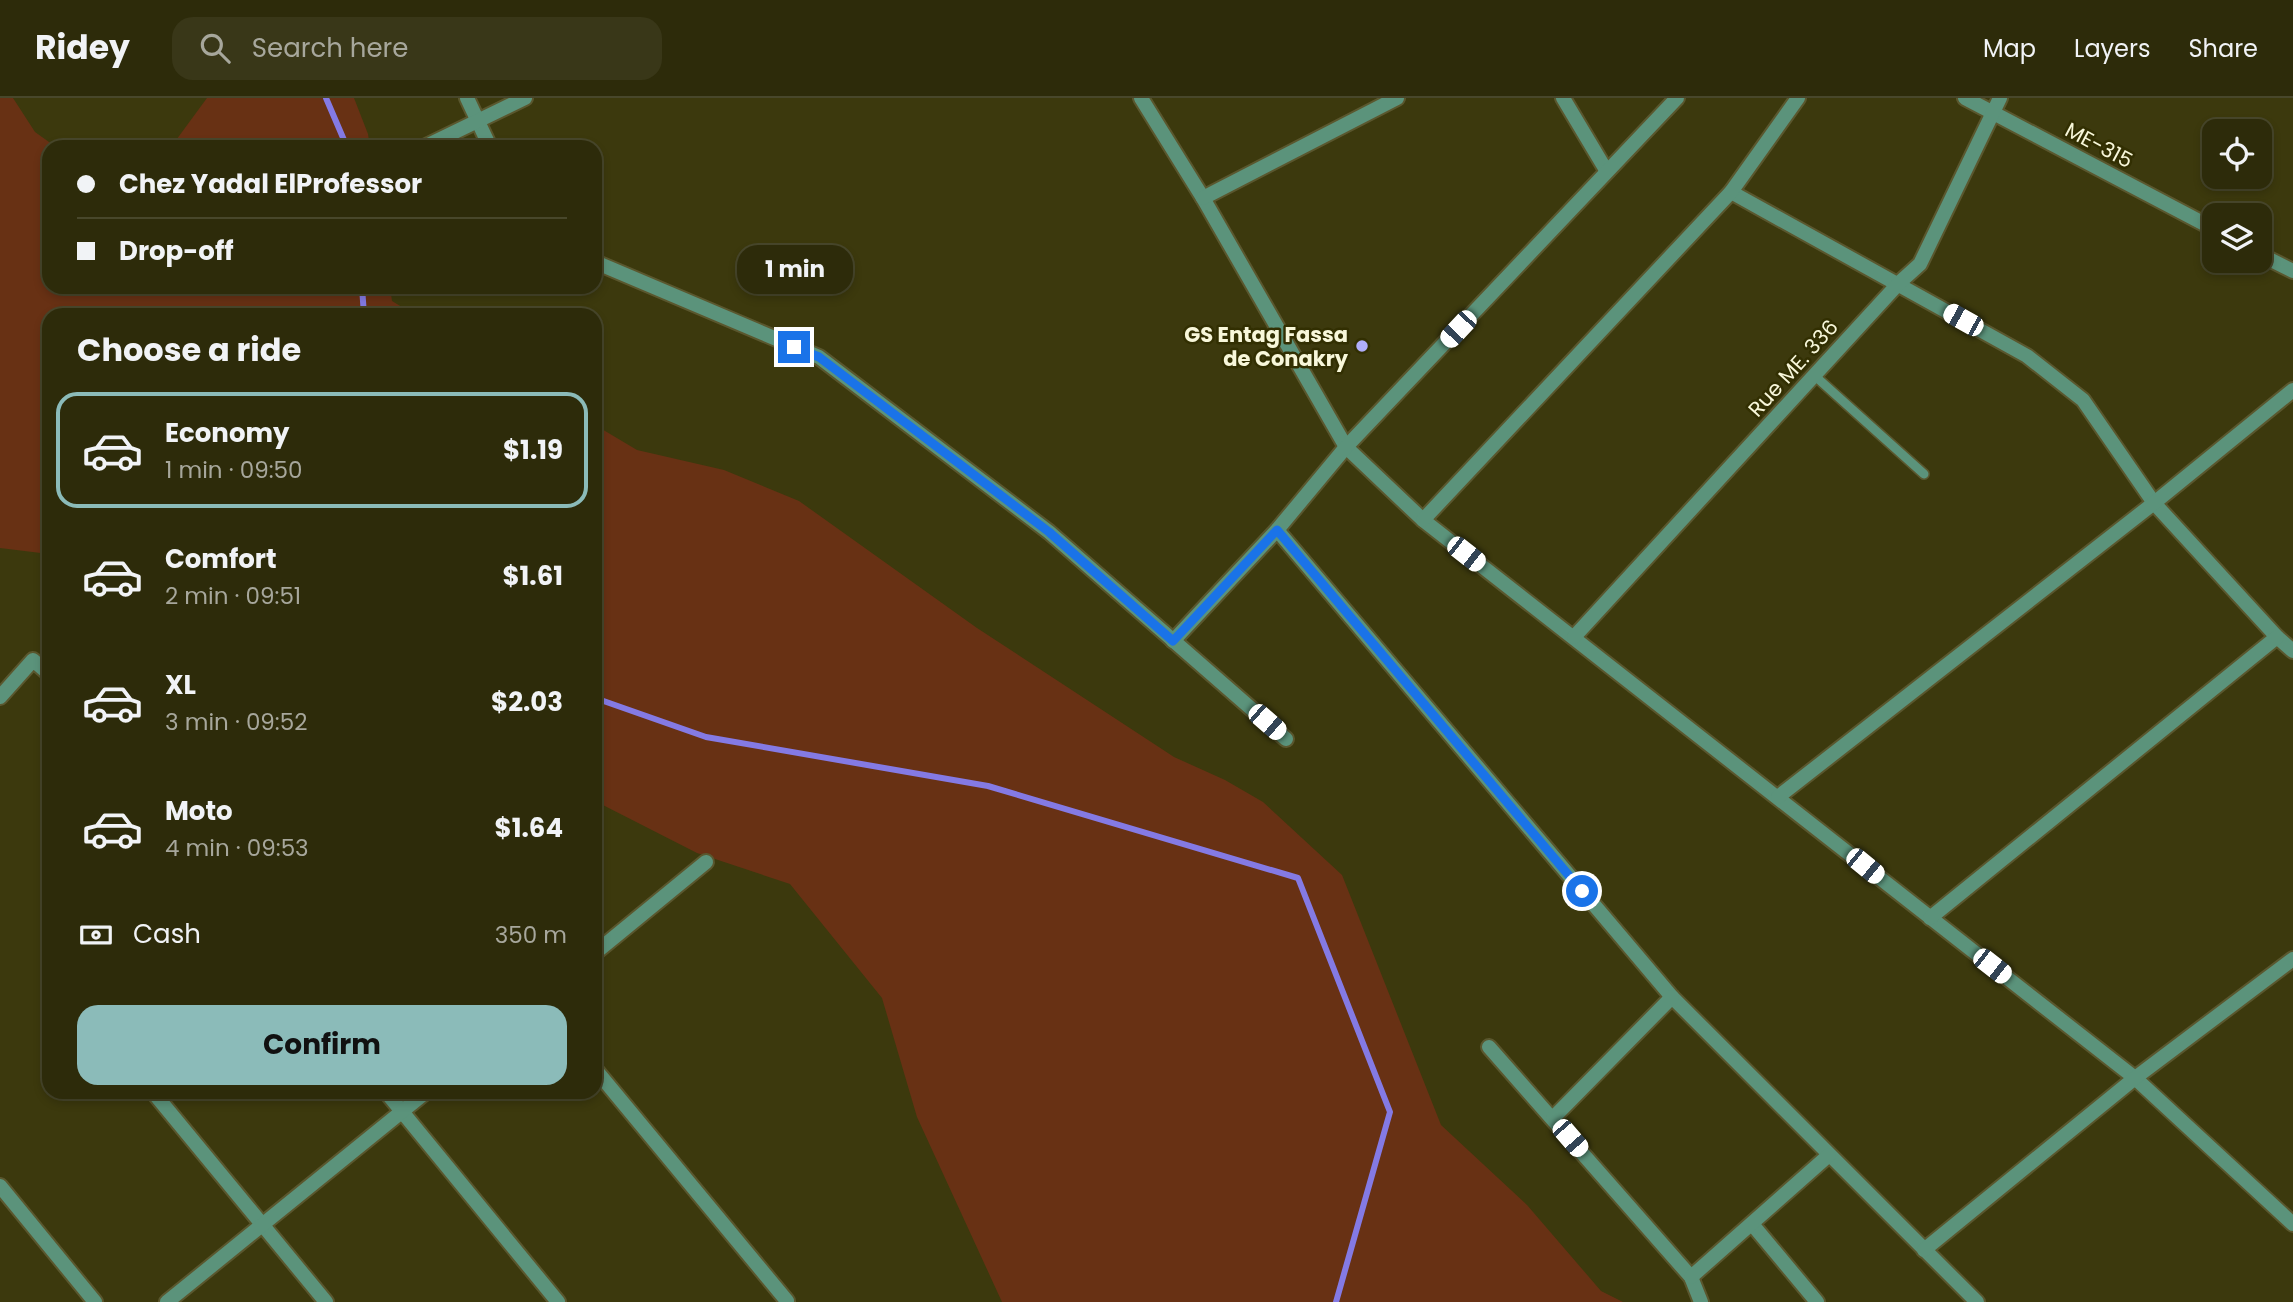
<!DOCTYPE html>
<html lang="en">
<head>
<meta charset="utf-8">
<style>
  body { margin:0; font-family:Poppins,sans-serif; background:#393718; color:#f1f3f6; height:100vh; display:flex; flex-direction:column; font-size:26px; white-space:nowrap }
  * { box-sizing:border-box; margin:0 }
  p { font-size:23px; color:#a7a79c }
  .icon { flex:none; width:38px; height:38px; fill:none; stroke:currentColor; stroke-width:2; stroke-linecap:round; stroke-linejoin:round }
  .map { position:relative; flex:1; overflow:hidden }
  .details { position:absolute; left:42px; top:210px; width:560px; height:791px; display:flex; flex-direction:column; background:#2d2b0a; border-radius:21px; box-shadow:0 4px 10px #0003,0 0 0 2px #48472b }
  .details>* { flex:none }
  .guide { position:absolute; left:42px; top:42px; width:560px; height:154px; border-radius:21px; box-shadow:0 4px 10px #0003,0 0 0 2px #48472b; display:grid; align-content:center; height:154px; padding:0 35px; background:#2d2b0a }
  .tools { position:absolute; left:2202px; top:21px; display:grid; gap:14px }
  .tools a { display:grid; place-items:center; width:70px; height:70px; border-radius:14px; background:#2d2b0a; box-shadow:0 4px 10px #0003,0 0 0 2px #48472b; font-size:35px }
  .end { position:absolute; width:32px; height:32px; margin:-16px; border:9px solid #1a73e8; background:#fff; box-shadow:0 0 0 4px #fff }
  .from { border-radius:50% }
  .bubble { position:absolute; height:49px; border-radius:21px; background:#2d2b0a; box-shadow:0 4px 10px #0003,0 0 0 2px #48472b; font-size:23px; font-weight:700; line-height:49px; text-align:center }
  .car { position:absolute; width:21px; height:42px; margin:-21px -10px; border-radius:9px; box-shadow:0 0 5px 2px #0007; background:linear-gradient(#fff 24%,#345 0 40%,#fff 0 76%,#345 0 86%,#fff 0) }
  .guide b { display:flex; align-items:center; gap:24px; height:66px; font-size:26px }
  .guide b+b { border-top:2px solid #48472b }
  .guide i { width:18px; height:18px; background:#f1f3f6 }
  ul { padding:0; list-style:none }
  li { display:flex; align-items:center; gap:21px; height:116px; margin:0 14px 10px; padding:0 21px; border:4px solid transparent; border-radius:21px }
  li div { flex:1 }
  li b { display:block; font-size:26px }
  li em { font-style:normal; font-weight:700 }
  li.selected { border-color:#8bbbb9 }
  li>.icon { width:63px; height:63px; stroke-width:1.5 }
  h2 { padding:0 35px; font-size:32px; line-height:84px }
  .pay { display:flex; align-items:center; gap:18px; height:77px; padding:0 35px; font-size:26px }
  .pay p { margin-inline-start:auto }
  .cta { display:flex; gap:14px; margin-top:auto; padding:14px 35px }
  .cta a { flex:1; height:80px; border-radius:21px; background:#8bbbb9; color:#111; font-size:28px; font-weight:700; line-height:80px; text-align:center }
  header { display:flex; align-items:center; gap:42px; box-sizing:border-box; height:98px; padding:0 35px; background:#2d2b0a; border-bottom:2px solid #48472b }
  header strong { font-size:33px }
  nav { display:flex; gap:38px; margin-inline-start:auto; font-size:24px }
  .search { width:490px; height:63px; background:#393718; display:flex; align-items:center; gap:18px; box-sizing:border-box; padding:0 24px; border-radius:21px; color:#a7a79c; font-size:26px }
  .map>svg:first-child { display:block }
  .green { fill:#683114 }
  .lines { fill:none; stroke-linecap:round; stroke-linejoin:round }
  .stream { stroke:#847ae4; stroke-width:6 }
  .lane-casing { stroke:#5a572e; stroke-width:12 }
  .street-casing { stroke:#5a572e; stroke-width:18 }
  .lane { stroke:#5b937b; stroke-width:9 }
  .street { stroke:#5b937b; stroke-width:14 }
  .route { stroke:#1a73e8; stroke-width:9 }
  .poi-dot { fill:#b0aefa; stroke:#322f02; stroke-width:2.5 }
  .labels { text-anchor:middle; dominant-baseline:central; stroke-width:5; stroke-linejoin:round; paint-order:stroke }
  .street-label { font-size:21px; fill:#f8f7da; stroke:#322f02 }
  .poi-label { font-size:21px; font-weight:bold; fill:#f8f7da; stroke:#322f02; text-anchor:end }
</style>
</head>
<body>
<header>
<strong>Ridey</strong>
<div class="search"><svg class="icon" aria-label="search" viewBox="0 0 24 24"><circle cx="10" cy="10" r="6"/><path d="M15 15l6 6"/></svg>Search here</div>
<nav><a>Map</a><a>Layers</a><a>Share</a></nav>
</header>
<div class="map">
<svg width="2293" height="1204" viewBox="0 0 2293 1204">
  <rect width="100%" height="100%" fill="#3c390d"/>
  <g class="green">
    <path d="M 0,0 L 13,0 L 35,34 L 56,49 L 49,49 L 49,189 L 390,189 L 392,203 L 415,217 L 49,217 L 49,456 L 0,450 Z"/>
    <path d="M 207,0 L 354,0 L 368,36 L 370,49 L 171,49 Z"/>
    <path d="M 595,327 L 637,352 L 724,372 L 799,403 L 977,530 L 1174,659 L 1225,682 L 1263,704 L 1342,777 L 1441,1027 L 1527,1107 L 1601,1193 L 1623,1204 L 1002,1204 L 917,1019 L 882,900 L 790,786 L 697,755 L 595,703 Z"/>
  </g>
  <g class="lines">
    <g class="stream">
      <path d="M 326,0 L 347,49"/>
      <path d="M 362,189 L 364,217"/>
      <path d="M 595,600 L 706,639 L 988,688 L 1298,780 L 1390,1014 L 1336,1204"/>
    </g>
    <defs>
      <path id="lane" d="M 1815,278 L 1924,376"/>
      <g id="street">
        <path d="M 467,0 L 490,49"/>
        <path d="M 1141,0 L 1203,100 L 1346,349 L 1423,422 L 2135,980 L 2293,1126"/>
        <path d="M 1563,0 L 1606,72"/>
        <path d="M 1965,0 L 2214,131"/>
        <path d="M 424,49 L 525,0"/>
        <path d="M 1731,94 L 2027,258 L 2083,302 L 2154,405 L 2277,539 L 2293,553"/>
        <path d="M 1203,100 L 1397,0"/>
        <path d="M 2259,156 L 2293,173"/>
        <path d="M 595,164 L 819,259 L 1049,434 L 1286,641"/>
        <path d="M 1423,422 L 1731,94 L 1798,0"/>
        <path d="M 1277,432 L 1672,899 L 1977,1204"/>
        <path d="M 1574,539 L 1899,185 L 1920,166 L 2000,0"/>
        <path d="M 1173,543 L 1277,432 L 1346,349 L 1677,0"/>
        <path d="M 0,599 L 33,562 L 49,576"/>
        <path d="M 1778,699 L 2154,405 L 2293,292"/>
        <path d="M 1930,820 L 2277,539"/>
        <path d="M 595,855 L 706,764"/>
        <path d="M 1489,949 L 1691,1179 L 1701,1204"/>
        <path d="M 595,971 L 787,1203 L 786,1204"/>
        <path d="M 153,994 L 326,1204"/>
        <path d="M 386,994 L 558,1204"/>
        <path d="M 1553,1020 L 1672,899"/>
        <path d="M 0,1088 L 95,1204"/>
        <path d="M 1752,1126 L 1817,1204"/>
        <path d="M 1924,1152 L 2135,980 L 2293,861"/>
        <path d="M 1691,1179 L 1829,1057"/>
        <path d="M 167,1204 L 426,994"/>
      </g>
    </defs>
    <use href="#lane" class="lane-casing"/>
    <use href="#street" class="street-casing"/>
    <use href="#lane" class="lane"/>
    <use href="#street" class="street"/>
  </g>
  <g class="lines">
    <path class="route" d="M 794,249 L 819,259 L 1049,434 L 1173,543 L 1277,432 L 1582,793"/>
  </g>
  <circle class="poi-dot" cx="1362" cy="248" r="7"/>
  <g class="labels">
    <g class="street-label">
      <text transform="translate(2099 47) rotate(28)">ME-315</text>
      <text transform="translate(1793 270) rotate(-48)">Rue ME. 336</text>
    </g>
    <g class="poi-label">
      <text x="1348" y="236">GS Entag Fassa<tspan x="1348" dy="24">de Conakry</tspan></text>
    </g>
  </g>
</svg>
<div class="tools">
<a><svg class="icon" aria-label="locate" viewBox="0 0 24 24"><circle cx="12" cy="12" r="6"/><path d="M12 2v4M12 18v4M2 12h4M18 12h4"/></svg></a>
<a><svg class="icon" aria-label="layers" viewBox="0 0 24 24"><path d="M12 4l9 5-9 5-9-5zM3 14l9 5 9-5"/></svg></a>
</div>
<i class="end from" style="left:1582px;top:793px"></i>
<i class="end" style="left:794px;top:249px"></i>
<div class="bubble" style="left:737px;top:147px;width:116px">1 min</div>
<i class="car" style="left:1963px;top:222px;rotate:299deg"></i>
<i class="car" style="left:1458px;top:231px;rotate:223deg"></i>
<i class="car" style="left:1466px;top:456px;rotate:128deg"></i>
<i class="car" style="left:1267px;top:624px;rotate:131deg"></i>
<i class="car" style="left:1865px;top:768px;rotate:129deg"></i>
<i class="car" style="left:1992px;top:868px;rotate:128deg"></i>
<i class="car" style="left:1570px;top:1040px;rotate:139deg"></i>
<div class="guide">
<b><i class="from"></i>Chez Yadal ElProfessor</b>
<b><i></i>Drop-off</b>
</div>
<section class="details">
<h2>Choose a ride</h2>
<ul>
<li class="selected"><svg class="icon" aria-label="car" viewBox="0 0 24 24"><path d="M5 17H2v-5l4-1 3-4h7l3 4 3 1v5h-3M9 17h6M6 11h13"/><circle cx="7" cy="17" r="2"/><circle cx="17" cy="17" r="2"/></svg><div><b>Economy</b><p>1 min · 09:50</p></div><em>$1.19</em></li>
<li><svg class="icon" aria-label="car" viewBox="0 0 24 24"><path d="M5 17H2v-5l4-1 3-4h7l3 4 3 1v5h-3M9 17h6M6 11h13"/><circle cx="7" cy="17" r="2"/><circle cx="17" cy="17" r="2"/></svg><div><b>Comfort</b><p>2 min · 09:51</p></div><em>$1.61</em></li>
<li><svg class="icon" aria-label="car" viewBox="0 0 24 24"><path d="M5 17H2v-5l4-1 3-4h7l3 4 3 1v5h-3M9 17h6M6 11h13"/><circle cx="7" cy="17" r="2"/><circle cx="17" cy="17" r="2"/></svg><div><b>XL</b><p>3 min · 09:52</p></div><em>$2.03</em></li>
<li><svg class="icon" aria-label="car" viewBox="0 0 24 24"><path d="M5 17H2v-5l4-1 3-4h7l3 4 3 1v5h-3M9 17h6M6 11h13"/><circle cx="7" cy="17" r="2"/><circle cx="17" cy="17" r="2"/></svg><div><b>Moto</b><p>4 min · 09:53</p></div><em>$1.64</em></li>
</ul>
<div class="pay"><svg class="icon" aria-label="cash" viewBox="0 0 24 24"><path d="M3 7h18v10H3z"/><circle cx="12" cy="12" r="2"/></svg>Cash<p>350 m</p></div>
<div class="cta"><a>Confirm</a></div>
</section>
</div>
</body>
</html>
